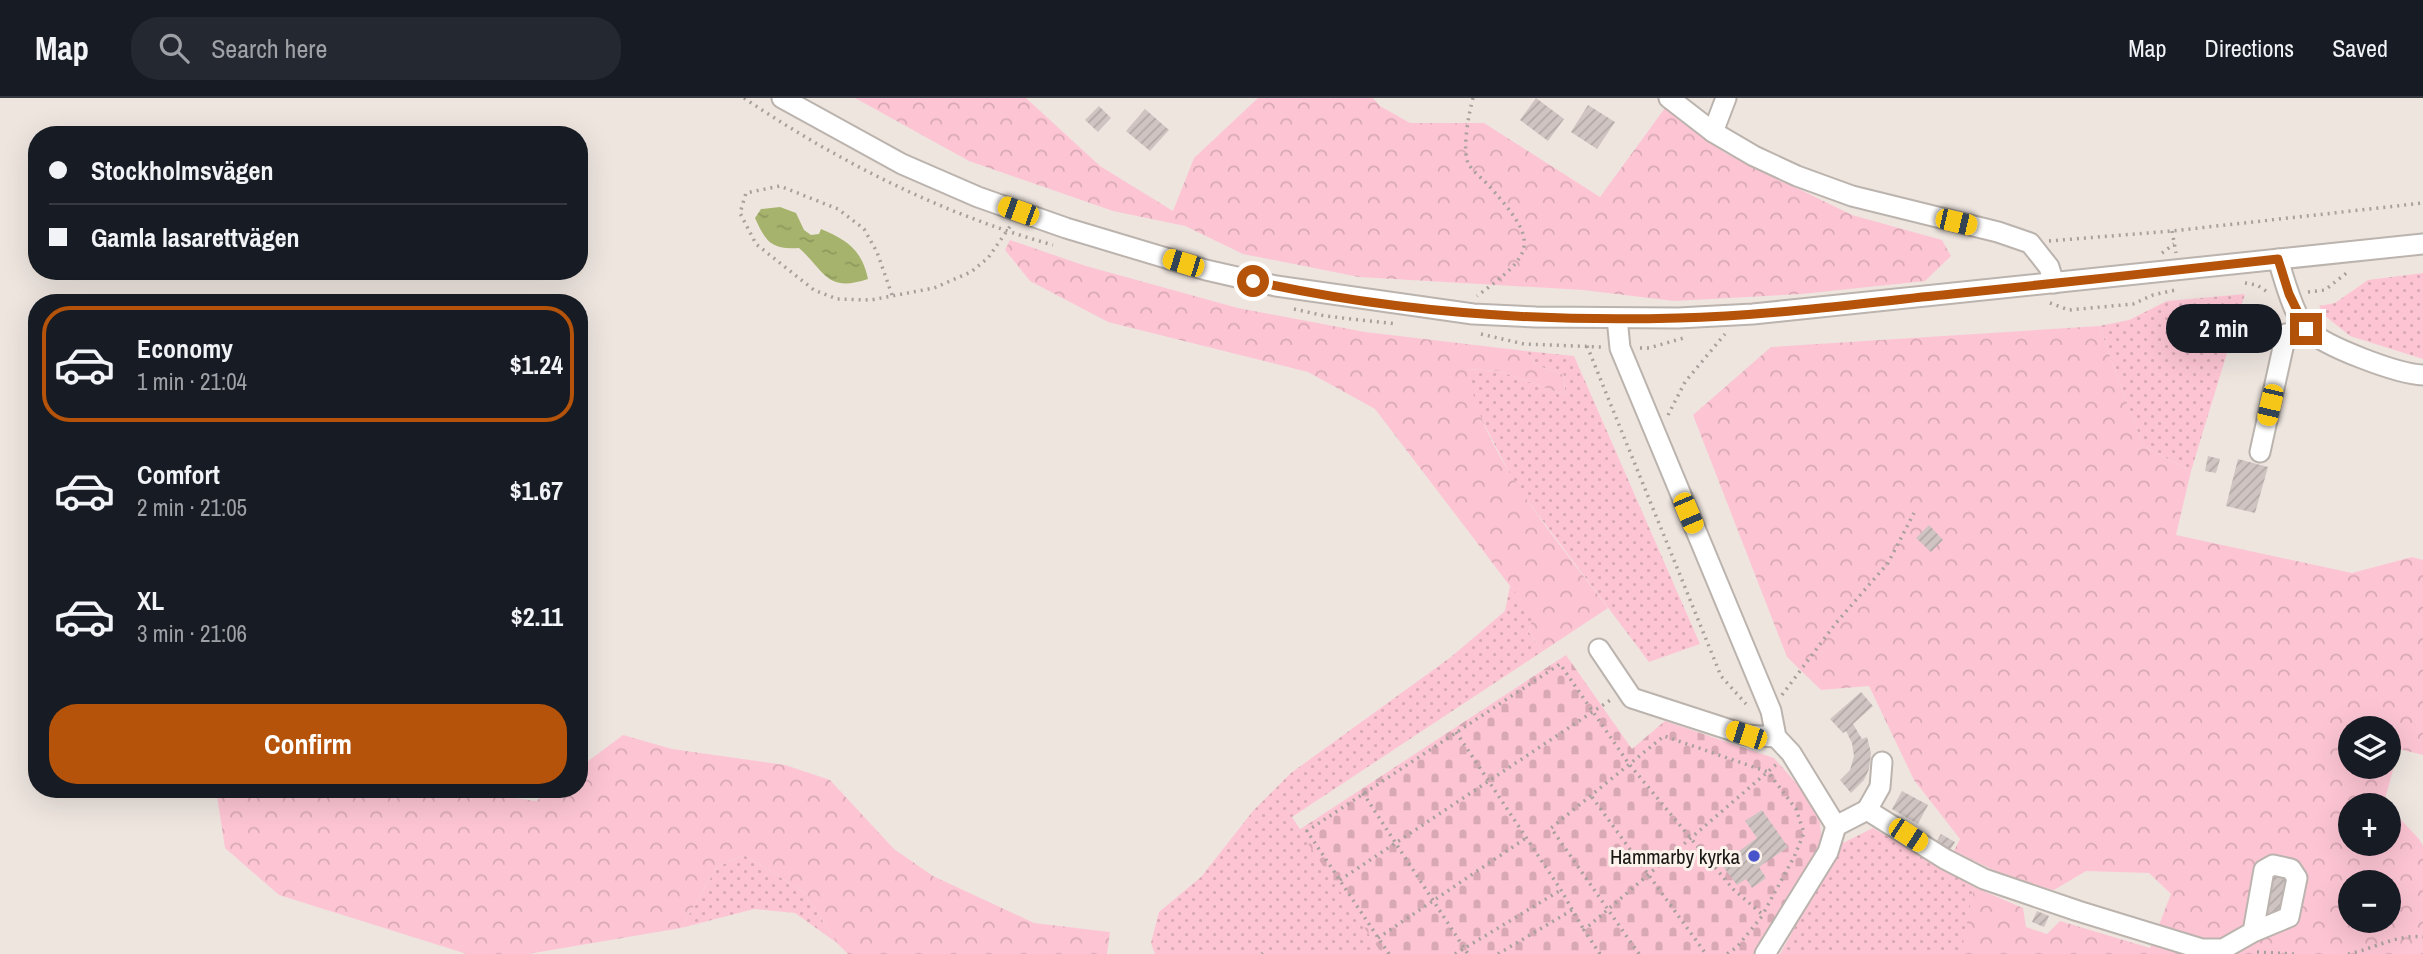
<!DOCTYPE html>
<html lang="en">
<head>
<meta charset="utf-8">
<style>
  body { margin:0; font-family:"Archivo Narrow",sans-serif; background:#242831; color:#f1f3f6; height:100vh; display:flex; flex-direction:column; font-size:26px; white-space:nowrap }
  * { box-sizing:border-box; margin:0 }
  p { font-size:23px; color:#9ea1a6 }
  .icon { flex:none; width:38px; height:38px; fill:none; stroke:currentColor; stroke-width:2; stroke-linecap:round; stroke-linejoin:round }
  .map { position:relative; flex:1; overflow:hidden }
  .side { position:absolute; left:28px; top:196px; width:560px; height:504px; display:flex; flex-direction:column; background:#171b24; border-radius:28px; box-shadow:0 7px 28px #0002 }
  .side>* { flex:none }
  .banner { position:absolute; left:28px; top:28px; width:560px; height:154px; border-radius:28px; box-shadow:0 7px 28px #0002; display:grid; align-content:center; height:154px; padding:0 21px; background:#171b24 }
  .tools { position:absolute; left:2338px; top:618px; display:grid; gap:14px }
  .tools a { display:grid; place-items:center; width:63px; height:63px; border-radius:50%; background:#171b24; box-shadow:0 7px 28px #0002; font-size:35px }
  .end { position:absolute; width:32px; height:32px; margin:-16px; border:9px solid #b45309; background:#fff; box-shadow:0 0 0 4px #fff }
  .from { border-radius:50% }
  .bubble { position:absolute; height:49px; border-radius:24px; background:#171b24; box-shadow:0 7px 28px #0002; font-size:23px; font-weight:700; line-height:49px; text-align:center }
  .car { position:absolute; width:21px; height:42px; margin:-21px -10px; border-radius:9px; box-shadow:0 0 5px 2px #0007; background:linear-gradient(#f5c518 24%,#345 0 40%,#f5c518 0 76%,#345 0 86%,#f5c518 0) }
  .banner b { display:flex; align-items:center; gap:24px; height:66px; font-size:26px }
  .banner b+b { border-top:2px solid #363941 }
  .banner i { width:18px; height:18px; background:#f1f3f6 }
  ul { padding:12px 0 0; list-style:none }
  li { display:flex; align-items:center; gap:21px; height:116px; margin:0 14px 10px; padding:0 7px; border:4px solid transparent; border-radius:28px }
  li div { flex:1 }
  li b { display:block; font-size:26px }
  li em { font-style:normal; font-weight:700 }
  li.active { border-color:#b45309 }
  li>.icon { width:63px; height:63px; stroke-width:1.5 }
  .cta { display:flex; gap:14px; margin-top:auto; padding:14px 21px }
  .cta a { flex:1; height:80px; border-radius:28px; background:#b45309; color:#fff; font-size:28px; font-weight:700; line-height:80px; text-align:center }
  header { display:flex; align-items:center; gap:42px; box-sizing:border-box; height:98px; padding:0 35px; background:#171b24; border-bottom:2px solid #363941 }
  header strong { font-size:33px }
  nav { display:flex; gap:38px; margin-inline-start:auto; font-size:24px }
  .search { width:490px; height:63px; background:#242831; display:flex; align-items:center; gap:18px; box-sizing:border-box; padding:0 24px; border-radius:28px; color:#9ea1a6; font-size:26px }
  .map>svg:first-child { display:block }
  .green { fill:url(#green-dots) }
  .forest { fill:url(#forest-crowns); fill-rule:evenodd }
  .cemetery { fill:url(#cemetery-stones) }
  .water { fill:url(#water-ripples) }
  .building { fill:url(#building-hatch) }
  .lines { fill:none; stroke-linecap:round; stroke-linejoin:round }
  .minor-casing { stroke:#bbb3ad; stroke-width:23 }
  .path { stroke:#a7a09b; stroke-width:3.5; stroke-dasharray:2 5; stroke-linecap:butt }
  .minor { stroke:#fff; stroke-width:19 }
  .route { stroke:#b45309; stroke-width:9 }
  .poi-dot { fill:#4855ca; stroke:#fbf2ec; stroke-width:2.5 }
  .labels { text-anchor:middle; dominant-baseline:central; stroke-width:6; stroke-linejoin:round; paint-order:stroke }
  .poi-label { font-size:21px; fill:#191714; stroke:#fbf2ec; text-anchor:end }
</style>
</head>
<body>
<header>
<strong>Map</strong>
<div class="search"><svg class="icon" aria-label="search" viewBox="0 0 24 24"><circle cx="10" cy="10" r="6"/><path d="M15 15l6 6"/></svg>Search here</div>
<nav><a>Map</a><a>Directions</a><a>Saved</a></nav>
</header>
<div class="map">
<svg width="2423" height="856" viewBox="0 0 2423 856">
  <defs>
    <pattern id="green-dots" width="8" height="8" patternUnits="userSpaceOnUse" patternTransform="scale(1.75)"><rect width="8" height="8" fill="#fdc5d4"/><path d="M2 2h.1M6 6h.1" fill="none" stroke="#d8a8b5" stroke-width="1.8" stroke-linecap="round"/></pattern>
    <pattern id="forest-crowns" width="20" height="18" patternUnits="userSpaceOnUse" patternTransform="scale(1.75)"><rect width="20" height="18" fill="#fdc5d4"/><path d="M2 6a3 3 0 1 1 6 0M12 15a3 3 0 1 1 6 0" fill="none" stroke="#d8a8b5"/></pattern>
    <pattern id="cemetery-stones" width="16" height="16" patternUnits="userSpaceOnUse" patternTransform="scale(1.75)"><rect width="16" height="16" fill="#fdc5d4"/><path d="M2 7V4a2 2 0 0 1 4 0v3zM10 15v-3a2 2 0 0 1 4 0v3z" fill="#d8a8b5"/></pattern>
    <pattern id="water-ripples" width="26" height="14" patternUnits="userSpaceOnUse" patternTransform="scale(1.75)"><rect width="26" height="14" fill="#a6b36c"/><path d="M2 4q2-2 4 0t4 0M15 11q2-2 4 0t4 0" fill="none" stroke="#8e995d"/></pattern>
    <pattern id="building-hatch" width="6" height="6" patternUnits="userSpaceOnUse" patternTransform="scale(1.75)"><rect width="6" height="6" fill="#cfc4c2"/><path d="M-1 1l2-2M0 6l6-6M5 7l2-2" fill="none" stroke="#b1a8a6"/></pattern>
  </defs>
  <rect width="100%" height="100%" fill="#eee5df"/>
  <g class="green">
    <path d="M 2423,175 L 2423,261 L 2350,238 L 2324,217 L 2319,208 L 2335,205 L 2368,182 Z"/>
    <path d="M 2245,196 L 2191,373 L 2143,348 L 2099,228 L 2129,222 L 2167,203 Z"/>
    <path d="M 1526,253 L 1574,258 L 1700,546 L 1649,564 L 1515,386 L 1476,310 L 1467,271 L 1499,273 L 1565,297 L 1564,277 L 1536,267 Z"/>
    <path d="M 1510,488 L 1535,517 L 1528,533 L 1543,553 L 1292,719 L 1382,856 L 1155,856 L 1151,845 L 1159,814 L 1201,779 L 1253,713 L 1291,675 L 1451,559 L 1505,513 Z"/>
    <path d="M 1873,730 L 1974,789 L 1962,856 L 1780,856 L 1841,746 Z"/>
    <path d="M 744,757 L 804,794 L 837,845 L 795,815 L 754,811 L 681,830 L 717,769 Z"/>
  </g>
  <g class="forest">
    <path d="M 855,0 L 1026,0 L 1100,68 L 1173,113 L 1194,60 L 1258,0 L 1373,0 L 1380,8 L 1410,25 L 1484,25 L 1600,99 L 1665,10 L 1725,55 L 1852,117 L 1942,142 L 1951,158 L 1925,183 L 1802,196 L 1674,203 L 1583,192 L 1359,179 L 1243,156 L 1185,128 L 1113,113 L 969,63 Z"/>
    <path d="M 1010,142 L 1086,168 L 1238,210 L 1365,234 L 1526,253 L 1536,267 L 1564,277 L 1565,297 L 1499,273 L 1468,271 C 1479,354 1559,444 1608,510 L 1543,553 L 1528,533 L 1534,517 L 1510,488 L 1375,311 L 1308,274 L 1108,224 L 1030,183 L 1005,152 Z"/>
    <path d="M 2099,228 L 2143,348 L 2191,373 L 2176,437 L 2352,475 L 2412,459 L 2423,462 L 2423,657 L 2399,651 L 2384,704 L 2387,707 L 2350,707 L 2350,746 L 2389,746 L 2389,709 L 2419,741 L 2423,748 L 2423,856 L 1961,856 L 1974,789 L 2023,810 L 2026,829 L 2047,836 L 2060,823 L 2150,850 L 2171,796 L 2149,775 L 2086,773 L 2054,792 L 2018,784 L 1954,753 L 1960,741 L 1914,682 L 1869,588 L 1821,592 L 1787,559 L 1693,317 L 1771,249 ZM 2350,630 L 2389,630 L 2389,668 L 2350,668 ZM 2350,784 L 2389,784 L 2389,822 L 2350,822 Z"/>
    <path d="M 623,637 L 672,651 L 785,667 L 830,682 L 894,751 L 933,778 L 1034,825 L 1110,834 L 1107,856 L 848,856 L 837,845 L 804,794 L 744,757 L 717,769 L 681,830 L 528,856 L 467,856 L 279,797 L 225,750 L 216,691 L 479,691 L 486,696 L 536,703 L 552,691 L 579,691 L 579,670 Z"/>
  </g>
  <path class="cemetery" d="M 1566,557 L 1632,651 L 1665,623 L 1774,660 L 1813,704 L 1820,724 L 1822,746 L 1769,837 L 1754,856 L 1382,856 L 1299,732 Z"/>
  <path class="water" d="M 780,109 L 796,115 L 804,132 L 811,137 L 819,136 L 821,131 C 847,142 862,152 868,181 C 826,195 825,173 799,150 C 771,152 766,144 755,120 L 761,111 Z"/>
  <g class="building">
    <path d="M 1536,0 L 1564,21 L 1548,43 L 1520,22 Z"/>
    <path d="M 1588,7 L 1615,24 L 1597,51 L 1571,34 Z"/>
    <path d="M 1099,8 L 1111,20 L 1098,34 L 1085,22 Z"/>
    <path d="M 1145,11 L 1169,32 L 1150,53 L 1126,33 Z"/>
    <path d="M 2208,358 L 2220,361 L 2216,375 L 2205,373 Z"/>
    <path d="M 2238,361 L 2268,369 L 2255,415 L 2226,408 Z"/>
    <path d="M 1929,427 L 1943,442 L 1931,454 L 1916,440 Z"/>
    <path d="M 1861,594 L 1873,608 L 1853,626 L 1862,641 L 1867,639 L 1871,655 L 1869,671 L 1864,682 L 1851,695 L 1840,682 L 1850,672 L 1854,658 L 1852,645 L 1846,633 L 1843,635 L 1830,621 Z"/>
    <path d="M 1902,693 L 1928,707 L 1918,726 L 1892,711 Z"/>
    <path d="M 1762,712 L 1788,749 L 1759,769 L 1766,780 L 1752,790 L 1746,781 L 1737,787 L 1721,766 L 1757,740 L 1745,723 Z"/>
    <path d="M 1941,736 L 1955,744 L 1949,754 L 1935,746 Z"/>
    <path d="M 2273,775 L 2289,778 L 2281,818 L 2265,815 Z"/>
    <path d="M 2037,813 L 2049,818 L 2044,829 L 2032,824 Z"/>
  </g>
  <g class="lines">
    <defs>
      <g id="minor">
        <path d="M 782,0 L 902,66 L 978,99 L 1066,130 L 1206,172 L 1276,188 L 1473,216 L 1536,219 L 1678,220 L 1753,216 L 2423,146"/>
        <path d="M 1669,0 L 1713,34 L 1754,58 L 1797,78 L 1852,98 L 1998,134 L 2030,145 L 2049,169 L 2054,185"/>
        <path d="M 1713,34 L 1726,0"/>
        <path d="M 2278,161 C 2283,178 2294,219 2307,231 C 2325,249 2398,276 2423,277"/>
        <path d="M 1617,220 L 1620,250 L 1771,613 L 1776,639 L 1791,655 L 1836,728 L 1828,754 L 1765,856"/>
        <path d="M 2260,354 L 2286,236 L 2306,231"/>
        <path d="M 1599,551 L 1632,600 L 1746,637 L 1776,639"/>
        <path d="M 1867,712 L 1880,689 L 1882,664"/>
        <path d="M 1836,728 L 1867,712 L 1945,761 L 1984,781 L 2078,813 L 2202,851 L 2223,851 L 2253,834 L 2289,819 L 2297,780 L 2291,771 L 2273,767 L 2264,772 L 2253,834"/>
      </g>
    </defs>
    <use href="#minor" class="minor-casing"/>
    <g class="path">
      <path d="M 744,0 C 839,64 942,116 1053,147"/>
      <path d="M 1473,0 C 1469,15 1462,50 1468,65 C 1472,73 1484,82 1490,89 C 1540,145 1535,155 1477,198"/>
      <path d="M 2172,133 L 2176,155"/>
      <path d="M 2049,143 L 2172,133 L 2423,105"/>
      <path d="M 2162,155 L 2174,146"/>
      <path d="M 2245,185 L 2257,187 L 2269,195"/>
      <path d="M 2308,194 L 2325,192 L 2349,173"/>
      <path d="M 892,197 L 877,154 L 864,131 L 838,111 L 780,88 L 746,95 L 740,115 L 756,146 L 814,192 L 837,201 L 871,202 L 934,190 L 971,174 L 988,160 L 1011,127"/>
      <path d="M 2050,205 L 2069,212 L 2133,206 L 2153,197 L 2175,192"/>
      <path d="M 1294,211 L 1325,218 L 1397,226"/>
      <path d="M 1481,236 L 1524,246 L 1601,249"/>
      <path d="M 1587,248 L 1721,578 L 1746,606"/>
      <path d="M 1640,250 L 1649,250 L 1687,239"/>
      <path d="M 1668,317 L 1685,284 L 1725,236"/>
      <path d="M 1782,597 L 1836,525 L 1888,465 L 1914,415"/>
      <path d="M 1456,634 L 1561,792 L 1584,832"/>
      <path d="M 1363,695 L 1468,856"/>
      <path d="M 1592,699 L 1706,856"/>
      <path d="M 1340,782 L 1612,601"/>
      <path d="M 1378,840 L 1526,740"/>
      <path d="M 2257,854 L 2294,856"/>
      <path d="M 1262,856 L 1263,855"/>
      <path d="M 1389,856 L 1307,733 L 1560,566 L 1629,666 L 1733,791 L 1763,817 L 1737,849 L 1727,856"/>
      <path d="M 1455,856 L 1561,792"/>
      <path d="M 1498,856 L 1572,812"/>
      <path d="M 1600,856 L 1584,832 L 1778,665"/>
      <path d="M 1639,856 L 1551,730 L 1664,638 L 1768,674 L 1796,711 L 1804,735 L 1794,759 L 1763,816"/>
      <path d="M 2348,856 C 2374,851 2396,836 2423,839"/>
    </g>
    <use href="#minor" class="minor"/>
  </g>
  <g class="lines">
    <path class="route" d="M 1253,183 C 1392,214 1536,224 1678,220 C 1770,218 1861,205 1952,196 C 2061,185 2169,173 2278,161 L 2289,196 L 2306,231"/>
  </g>
  <circle class="poi-dot" cx="1754" cy="758" r="7"/>
  <g class="labels">
    <g class="poi-label">
      <text x="1740" y="758">Hammarby kyrka</text>
    </g>
  </g>
</svg>
<div class="tools">
<a><svg class="icon" aria-label="layers" viewBox="0 0 24 24"><path d="M12 4l9 5-9 5-9-5zM3 14l9 5 9-5"/></svg></a>
<a>+</a>
<a>−</a>
</div>
<i class="end from" style="left:1253px;top:183px"></i>
<i class="end" style="left:2306px;top:231px"></i>
<div class="bubble" style="left:2166px;top:206px;width:116px">2 min</div>
<i class="car" style="left:1018px;top:113px;rotate:290deg"></i>
<i class="car" style="left:1956px;top:124px;rotate:103deg"></i>
<i class="car" style="left:1183px;top:165px;rotate:287deg"></i>
<i class="car" style="left:2270px;top:307px;rotate:193deg"></i>
<i class="car" style="left:1688px;top:415px;rotate:157deg"></i>
<i class="car" style="left:1746px;top:637px;rotate:288deg"></i>
<i class="car" style="left:1908px;top:737px;rotate:123deg"></i>
<div class="banner">
<b><i class="from"></i>Stockholmsvägen</b>
<b><i></i>Gamla lasarettvägen</b>
</div>
<section class="side">
<ul>
<li class="active"><svg class="icon" aria-label="car" viewBox="0 0 24 24"><path d="M5 17H2v-5l4-1 3-4h7l3 4 3 1v5h-3M9 17h6M6 11h13"/><circle cx="7" cy="17" r="2"/><circle cx="17" cy="17" r="2"/></svg><div><b>Economy</b><p>1 min · 21:04</p></div><em>$1.24</em></li>
<li><svg class="icon" aria-label="car" viewBox="0 0 24 24"><path d="M5 17H2v-5l4-1 3-4h7l3 4 3 1v5h-3M9 17h6M6 11h13"/><circle cx="7" cy="17" r="2"/><circle cx="17" cy="17" r="2"/></svg><div><b>Comfort</b><p>2 min · 21:05</p></div><em>$1.67</em></li>
<li><svg class="icon" aria-label="car" viewBox="0 0 24 24"><path d="M5 17H2v-5l4-1 3-4h7l3 4 3 1v5h-3M9 17h6M6 11h13"/><circle cx="7" cy="17" r="2"/><circle cx="17" cy="17" r="2"/></svg><div><b>XL</b><p>3 min · 21:06</p></div><em>$2.11</em></li>
</ul>
<div class="cta"><a>Confirm</a></div>
</section>
</div>
</body>
</html>
